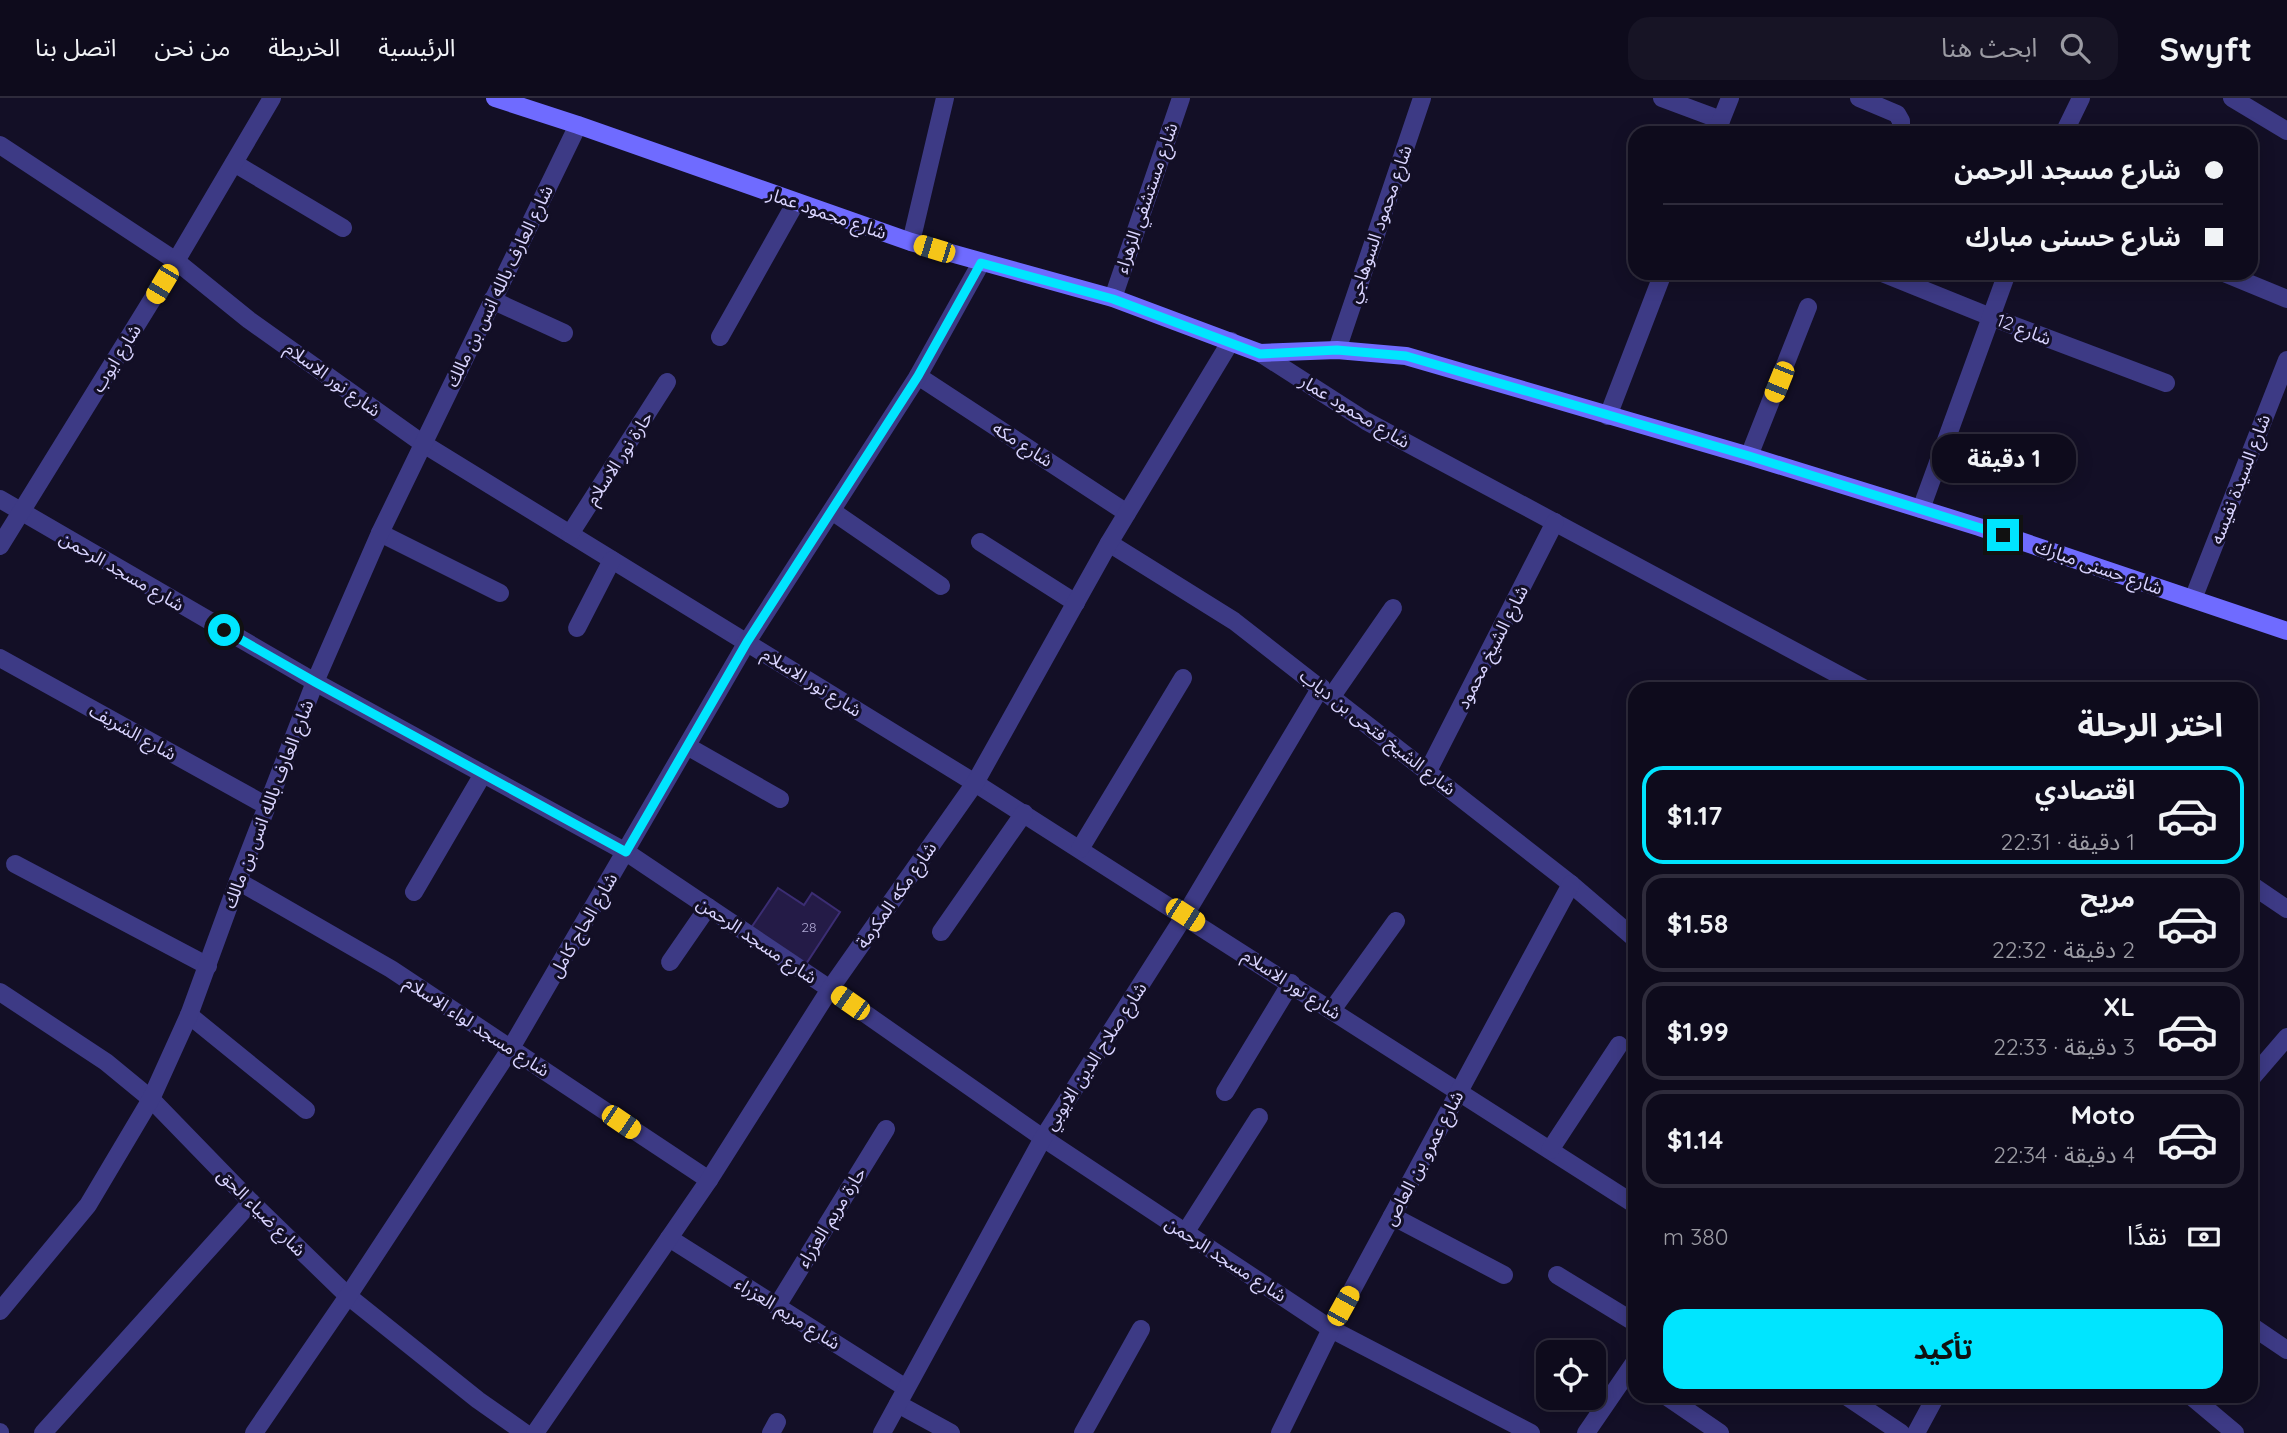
<!DOCTYPE html>
<html lang="ar">
<head>
<meta charset="utf-8">
<style>
  body { margin:0; font-family:Quicksand,"Noto Sans Arabic",sans-serif; background:#171425; color:#f1f3f6; direction:rtl; height:100vh; display:flex; flex-direction:column; font-size:26px; white-space:nowrap }
  * { box-sizing:border-box; margin:0 }
  p { font-size:23px; color:#9b9ba3 }
  .icon { flex:none; width:38px; height:38px; fill:none; stroke:currentColor; stroke-width:2; stroke-linecap:round; stroke-linejoin:round }
  .map { position:relative; flex:1; overflow:hidden; direction:ltr }
  .details { position:absolute; left:1628px; top:584px; width:630px; height:721px; display:flex; flex-direction:column; background:#0e0b1c; border-radius:21px; box-shadow:0 4px 18px #0003,0 0 0 2px #2e2b3b; direction:rtl }
  .details>* { flex:none }
  .hud { position:absolute; left:1628px; top:28px; width:630px; height:154px; border-radius:21px; box-shadow:0 4px 18px #0003,0 0 0 2px #2e2b3b; direction:rtl; display:grid; align-content:center; height:154px; padding:0 35px; background:#0e0b1c }
  .buttons { position:absolute; left:1536px; top:1242px; display:grid; gap:14px }
  .buttons a { display:grid; place-items:center; width:70px; height:70px; border-radius:14px; background:#0e0b1c; box-shadow:0 4px 18px #0003,0 0 0 2px #2e2b3b; font-size:35px }
  .end { position:absolute; width:32px; height:32px; margin:-16px; border:9px solid #00e5ff; background:#111; box-shadow:0 0 0 4px #111 }
  .from { border-radius:50% }
  .bubble { position:absolute; height:49px; border-radius:21px; background:#0e0b1c; box-shadow:0 4px 18px #0003,0 0 0 2px #2e2b3b; font-size:23px; font-weight:700; line-height:49px; text-align:center; direction:rtl }
  .car { position:absolute; width:21px; height:42px; margin:-21px -10px; border-radius:9px; box-shadow:0 0 5px 2px #0007; background:linear-gradient(#f5c518 24%,#345 0 40%,#f5c518 0 76%,#345 0 86%,#f5c518 0) }
  .hud b { display:flex; align-items:center; gap:24px; height:66px; font-size:26px }
  .hud b+b { border-top:2px solid #2e2b3b }
  .hud i { width:18px; height:18px; background:#f1f3f6 }
  ul { padding:0; list-style:none }
  li { display:flex; align-items:center; gap:21px; height:98px; margin:0 14px 10px; padding:0 21px; border:4px solid #2e2b3b; border-radius:21px }
  li div { flex:1 }
  li b { display:block; font-size:26px }
  li em { font-style:normal; font-weight:700 }
  li.on { border-color:#00e5ff }
  li>.icon { width:63px; height:63px; stroke-width:1.5 }
  h2 { padding:0 35px; font-size:32px; line-height:84px }
  .pay { display:flex; align-items:center; gap:18px; height:77px; padding:0 35px; font-size:26px }
  .pay p { margin-inline-start:auto }
  .button { display:flex; gap:14px; margin-top:auto; padding:14px 35px }
  .button a { flex:1; height:80px; border-radius:21px; background:#00e5ff; color:#111; font-size:28px; font-weight:700; line-height:80px; text-align:center }
  header { display:flex; align-items:center; gap:42px; box-sizing:border-box; height:98px; padding:0 35px; background:#0e0b1c; border-bottom:2px solid #2e2b3b }
  header strong { font-size:33px }
  nav { display:flex; gap:38px; margin-inline-start:auto; font-size:24px }
  .search { width:490px; height:63px; background:#171425; display:flex; align-items:center; gap:18px; box-sizing:border-box; padding:0 24px; border-radius:21px; color:#9b9ba3; font-size:26px }
  .map>svg:first-child { display:block }
  .building { fill:#241b47; stroke:#3b2d73; stroke-width:2 }
  .lines { fill:none; stroke-linecap:round; stroke-linejoin:round }
  .street { stroke:#3d3a85; stroke-width:18 }
  .secondary { stroke:#6f6bff; stroke-width:18 }
  .route { stroke:#00e5ff; stroke-width:9 }
  .labels { text-anchor:middle; dominant-baseline:central; stroke-width:6; stroke-linejoin:round; paint-order:stroke }
  .number-label { font-size:14px; fill:#aca6d1 }
  .street-label { font-size:18px; fill:#d9d4ff; stroke:#130f26 }
</style>
</head>
<body>
<header>
<strong>Swyft</strong>
<div class="search"><svg class="icon" aria-label="search" viewBox="0 0 24 24"><circle cx="10" cy="10" r="6"/><path d="M15 15l6 6"/></svg>ابحث هنا</div>
<nav><a>الرئيسية</a><a>الخريطة</a><a>من نحن</a><a>اتصل بنا</a></nav>
</header>
<div class="map">
<svg width="2287" height="1335" viewBox="0 0 2287 1335">
  <rect width="100%" height="100%" fill="#130f26"/>
  <path class="building" d="M 778,790 L 804,807 L 812,795 L 840,814 L 806,866 L 751,830 Z"/>
  <g class="lines">
    <g class="street">
      <path d="M 1662,0 L 1721,22"/>
      <path d="M 1859,0 L 1897,16 L 1901,23 L 1901,32 L 1904,35"/>
      <path d="M 2232,0 L 2287,33"/>
      <path d="M 1716,35 L 1730,0"/>
      <path d="M 2064,35 L 2081,0"/>
      <path d="M 0,47 L 176,163 L 249,222 L 422,345 L 975,685 L 1634,1106"/>
      <path d="M 234,65 L 343,130"/>
      <path d="M 911,144 L 945,0"/>
      <path d="M 1882,175 L 1991,219 L 2166,285"/>
      <path d="M 2224,175 L 2287,201"/>
      <path d="M 1113,200 L 1181,0"/>
      <path d="M 492,202 L 564,235"/>
      <path d="M 720,239 L 796,104"/>
      <path d="M 1337,252 L 1422,0"/>
      <path d="M 1260,255 L 1366,323 L 1867,592"/>
      <path d="M 918,278 L 1127,415"/>
      <path d="M 1608,318 L 1663,175"/>
      <path d="M 1749,358 L 1808,209"/>
      <path d="M 0,401 L 315,584 L 626,754 L 830,891 L 1043,1040 L 1331,1231 L 1531,1335"/>
      <path d="M 1921,411 L 2007,175"/>
      <path d="M 832,413 L 941,488"/>
      <path d="M 380,435 L 500,495"/>
      <path d="M 570,436 L 667,284"/>
      <path d="M 980,444 L 1076,505"/>
      <path d="M 1109,445 L 1234,523 L 1571,786 L 1634,840"/>
      <path d="M 0,448 L 176,163 L 272,0"/>
      <path d="M 2193,501 L 2287,262"/>
      <path d="M 577,530 L 612,462"/>
      <path d="M 0,560 L 267,708"/>
      <path d="M 1332,598 L 1393,510"/>
      <path d="M 687,648 L 780,701"/>
      <path d="M 1428,673 L 1555,424"/>
      <path d="M 1080,751 L 1183,580"/>
      <path d="M 15,766 L 208,868"/>
      <path d="M 238,783 L 391,871 L 709,1082"/>
      <path d="M 2250,786 L 2287,811"/>
      <path d="M 414,794 L 483,676"/>
      <path d="M 941,834 L 1024,715"/>
      <path d="M 670,864 L 708,809"/>
      <path d="M 0,894 L 106,964 L 151,1001 L 251,1104 L 348,1198 L 478,1302 L 525,1335"/>
      <path d="M 1332,912 L 1396,823"/>
      <path d="M 189,917 L 306,1012"/>
      <path d="M 2250,982 L 2287,939"/>
      <path d="M 1225,994 L 1291,885"/>
      <path d="M 1550,1052 L 1619,947"/>
      <path d="M 1392,1118 L 1504,1177"/>
      <path d="M 1185,1135 L 1259,1019"/>
      <path d="M 669,1140 L 906,1290"/>
      <path d="M 1557,1177 L 1634,1224"/>
      <path d="M 777,1208 L 886,1031"/>
      <path d="M 0,1213 L 88,1107 L 151,1001 L 189,917 L 238,783 L 315,584 L 380,435 L 578,27"/>
      <path d="M 2250,1227 L 2287,1252"/>
      <path d="M 1666,1298 L 1720,1335"/>
      <path d="M 1846,1298 L 1901,1335"/>
      <path d="M 2191,1298 L 2235,1335"/>
      <path d="M 898,1306 L 951,1335"/>
      <path d="M 0,1334 L 0,1335"/>
      <path d="M 43,1335 L 251,1104"/>
      <path d="M 254,1335 L 348,1198 L 511,950 L 747,544 L 918,278 L 981,165"/>
      <path d="M 535,1335 L 709,1082 L 830,891 L 975,685 L 1109,445 L 1231,243"/>
      <path d="M 771,1335 L 777,1324"/>
      <path d="M 882,1335 L 1043,1040 L 1185,817 L 1321,589"/>
      <path d="M 1083,1335 L 1141,1231"/>
      <path d="M 1280,1335 L 1331,1231 L 1571,786"/>
      <path d="M 1586,1335 L 1634,1265"/>
      <path d="M 1916,1335 L 1936,1298"/>
    </g>
    <path class="secondary" d="M 495,0 L 578,27 L 911,144 L 1113,200 L 1260,255 L 1337,252 L 1406,258 L 1749,358 L 1979,429 L 2287,533"/>
  </g>
  <g class="lines">
    <path class="route" d="M 224,532 L 315,584 L 626,754 L 747,544 L 918,278 L 981,165 L 1113,201 L 1260,256 L 1337,252 L 1406,258 L 1749,358 L 2003,437"/>
  </g>
  <g class="labels">
    <g class="number-label">
      <text x="809" y="829">28</text>
    </g>
    <g class="street-label">
      <text transform="translate(1146 100) rotate(-71)">شارع مستشفي الزهراء</text>
      <text transform="translate(827 115) rotate(19)">شارع محمود عمار</text>
      <text transform="translate(1379 126) rotate(-71)">شارع محمود السوهاجي</text>
      <text transform="translate(499 188) rotate(-64)">شارع العارف بالله انس بن مالك</text>
      <text transform="translate(2024 231) rotate(21)">شارع 12</text>
      <text transform="translate(116 260) rotate(-58)">شارع ايوب</text>
      <text transform="translate(333 281) rotate(36)">شارع نور الاسلام</text>
      <text transform="translate(1355 313) rotate(31)">شارع محمود عمار</text>
      <text transform="translate(1023 346) rotate(33)">شارع مكه</text>
      <text transform="translate(619 360) rotate(-57)">حارة نور الاسلام</text>
      <text transform="translate(2240 381) rotate(-69)">شارع السيدة نفيسه</text>
      <text transform="translate(2099 469) rotate(19)">شارع حسنى مبارك</text>
      <text transform="translate(122 473) rotate(30)">شارع مسجد الرحمن</text>
      <text transform="translate(1492 549) rotate(-63)">شارع الشيخ محمود</text>
      <text transform="translate(812 584) rotate(32)">شارع نور الاسلام</text>
      <text transform="translate(133 634) rotate(29)">شارع الشريف</text>
      <text transform="translate(1378 634) rotate(38)">شارع الشيخ فتحى بن دياب</text>
      <text transform="translate(268 706) rotate(-69)">شارع العارف بالله انس بن مالك</text>
      <text transform="translate(896 797) rotate(-55)">شارع مكه المكرمة</text>
      <text transform="translate(583 827) rotate(-60)">شارع الحاج كامل</text>
      <text transform="translate(757 842) rotate(34)">شارع مسجد الرحمن</text>
      <text transform="translate(1292 886) rotate(33)">شارع نور الاسلام</text>
      <text transform="translate(477 928) rotate(33)">شارع مسجد لواء الاسلام</text>
      <text transform="translate(1095 958) rotate(-57)">شارع صلاح الدين الايوبي</text>
      <text transform="translate(1423 1060) rotate(-62)">شارع عمرو بن العاص</text>
      <text transform="translate(262 1114) rotate(45)">شارع ضياء الحق</text>
      <text transform="translate(831 1119) rotate(-58)">حارة مريم العزراء</text>
      <text transform="translate(1226 1161) rotate(33)">شارع مسجد الرحمن</text>
      <text transform="translate(788 1215) rotate(32)">شارع مريم العزراء</text>
    </g>
  </g>
</svg>
<div class="buttons">
<a><svg class="icon" aria-label="locate" viewBox="0 0 24 24"><circle cx="12" cy="12" r="6"/><path d="M12 2v4M12 18v4M2 12h4M18 12h4"/></svg></a>
</div>
<i class="end from" style="left:224px;top:532px"></i>
<i class="end" style="left:2003px;top:437px"></i>
<div class="bubble" style="left:1932px;top:336px;width:144px">1 دقيقة</div>
<i class="car" style="left:934px;top:151px;rotate:287deg"></i>
<i class="car" style="left:162px;top:186px;rotate:211deg"></i>
<i class="car" style="left:1779px;top:284px;rotate:202deg"></i>
<i class="car" style="left:1185px;top:817px;rotate:123deg"></i>
<i class="car" style="left:850px;top:905px;rotate:305deg"></i>
<i class="car" style="left:621px;top:1024px;rotate:124deg"></i>
<i class="car" style="left:1343px;top:1208px;rotate:29deg"></i>
<div class="hud">
<b><i class="from"></i>شارع مسجد الرحمن</b>
<b><i></i>شارع حسنى مبارك</b>
</div>
<section class="details">
<h2>اختر الرحلة</h2>
<ul>
<li class="on"><svg class="icon" aria-label="car" viewBox="0 0 24 24"><path d="M5 17H2v-5l4-1 3-4h7l3 4 3 1v5h-3M9 17h6M6 11h13"/><circle cx="7" cy="17" r="2"/><circle cx="17" cy="17" r="2"/></svg><div><b>اقتصادي</b><p>1 دقيقة · 22:31</p></div><em>$1.17</em></li>
<li><svg class="icon" aria-label="car" viewBox="0 0 24 24"><path d="M5 17H2v-5l4-1 3-4h7l3 4 3 1v5h-3M9 17h6M6 11h13"/><circle cx="7" cy="17" r="2"/><circle cx="17" cy="17" r="2"/></svg><div><b>مريح</b><p>2 دقيقة · 22:32</p></div><em>$1.58</em></li>
<li><svg class="icon" aria-label="car" viewBox="0 0 24 24"><path d="M5 17H2v-5l4-1 3-4h7l3 4 3 1v5h-3M9 17h6M6 11h13"/><circle cx="7" cy="17" r="2"/><circle cx="17" cy="17" r="2"/></svg><div><b>XL</b><p>3 دقيقة · 22:33</p></div><em>$1.99</em></li>
<li><svg class="icon" aria-label="car" viewBox="0 0 24 24"><path d="M5 17H2v-5l4-1 3-4h7l3 4 3 1v5h-3M9 17h6M6 11h13"/><circle cx="7" cy="17" r="2"/><circle cx="17" cy="17" r="2"/></svg><div><b>Moto</b><p>4 دقيقة · 22:34</p></div><em>$1.14</em></li>
</ul>
<div class="pay"><svg class="icon" aria-label="cash" viewBox="0 0 24 24"><path d="M3 7h18v10H3z"/><circle cx="12" cy="12" r="2"/></svg>نقدًا<p>380 m</p></div>
<div class="button"><a>تأكيد</a></div>
</section>
</div>
</body>
</html>
